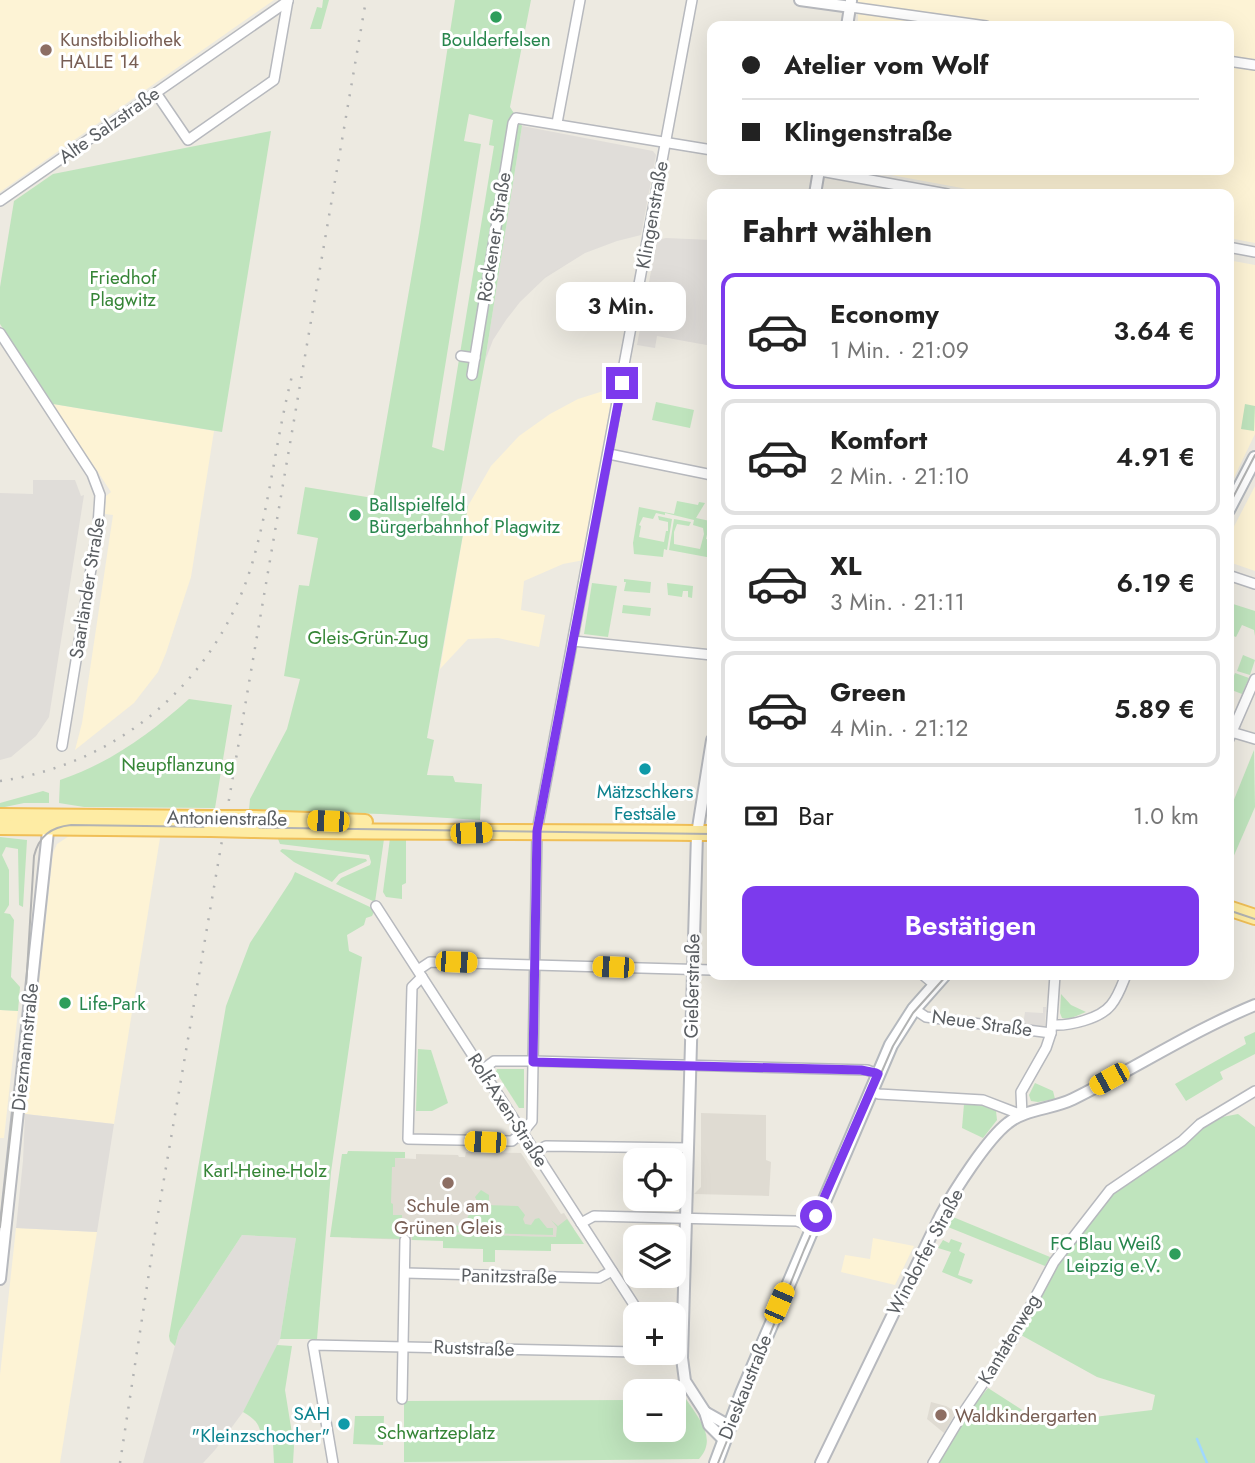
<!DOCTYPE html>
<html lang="de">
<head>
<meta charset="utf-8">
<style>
  body { margin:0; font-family:Jost,sans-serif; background:#f2f2f2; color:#222; height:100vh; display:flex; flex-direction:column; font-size:26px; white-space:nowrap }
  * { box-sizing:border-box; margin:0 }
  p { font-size:23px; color:#767676 }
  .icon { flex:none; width:38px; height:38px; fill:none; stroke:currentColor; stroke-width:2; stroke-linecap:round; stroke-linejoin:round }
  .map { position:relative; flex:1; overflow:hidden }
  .sheet { position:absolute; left:707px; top:189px; width:527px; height:791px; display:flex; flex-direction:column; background:#fff; border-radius:14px; box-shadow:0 7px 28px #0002 }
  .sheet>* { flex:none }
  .guide { position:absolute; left:707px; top:21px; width:527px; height:154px; border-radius:14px; box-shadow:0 7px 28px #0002; display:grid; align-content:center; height:154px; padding:0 35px; background:#fff }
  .buttons { position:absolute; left:623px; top:1148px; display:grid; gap:14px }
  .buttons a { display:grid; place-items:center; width:63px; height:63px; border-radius:14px; background:#fff; box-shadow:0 7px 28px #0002; font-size:35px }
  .end { position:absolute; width:32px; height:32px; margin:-16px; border:9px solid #7c3aed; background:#fff; box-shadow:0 0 0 4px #fff }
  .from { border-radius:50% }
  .bubble { position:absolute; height:49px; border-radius:14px; background:#fff; box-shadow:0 7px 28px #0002; font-size:23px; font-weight:600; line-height:49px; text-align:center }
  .car { position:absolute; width:21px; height:42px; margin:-21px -10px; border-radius:9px; box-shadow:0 0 5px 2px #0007; background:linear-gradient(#f5c518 24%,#345 0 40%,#f5c518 0 76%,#345 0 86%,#f5c518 0) }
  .guide b { display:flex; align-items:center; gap:24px; height:66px; font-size:26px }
  .guide b+b { border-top:2px solid #e0e0e0 }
  .guide i { width:18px; height:18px; background:#222 }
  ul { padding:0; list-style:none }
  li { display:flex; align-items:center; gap:21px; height:116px; margin:0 14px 10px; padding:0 21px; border:4px solid #e0e0e0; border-radius:14px }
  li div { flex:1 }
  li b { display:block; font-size:26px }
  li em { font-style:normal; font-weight:600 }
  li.current { border-color:#7c3aed }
  li>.icon { width:63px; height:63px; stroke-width:1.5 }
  h2 { padding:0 35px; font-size:32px; line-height:84px }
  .pay { display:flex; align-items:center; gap:18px; height:77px; padding:0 35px; font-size:26px }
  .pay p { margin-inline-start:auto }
  .button { display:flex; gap:14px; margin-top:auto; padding:14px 35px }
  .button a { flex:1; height:80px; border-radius:14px; background:#7c3aed; color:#fff; font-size:28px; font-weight:600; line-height:80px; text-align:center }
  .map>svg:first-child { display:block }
  .commercial { fill:#fdf3d5 }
  .industrial { fill:#e0ddd9 }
  .education { fill:#dfdbd2 }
  .green { fill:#bfe4bd; fill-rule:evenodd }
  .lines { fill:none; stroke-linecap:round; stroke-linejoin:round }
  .stream { stroke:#a0d8fe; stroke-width:2.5 }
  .minor-casing { stroke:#b7b9be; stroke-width:12 }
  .tertiary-casing { stroke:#b7b9be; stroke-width:14 }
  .secondary-casing { stroke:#b5b9be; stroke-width:16 }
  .primary-casing { stroke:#f0bf57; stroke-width:18 }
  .minor { stroke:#fff; stroke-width:9 }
  .tertiary { stroke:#fff; stroke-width:10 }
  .secondary { stroke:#fff; stroke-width:12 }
  .primary { stroke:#feeca4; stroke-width:14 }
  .tram { stroke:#b2b3b3; stroke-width:2 }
  .rail { stroke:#b2b3b3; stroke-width:2.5; stroke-dasharray:2 9; stroke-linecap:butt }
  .primary-bridge-casing { stroke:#f0bf57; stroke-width:18; stroke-linecap:butt }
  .primary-bridge { stroke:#feeca4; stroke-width:14 }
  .route { stroke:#7c3aed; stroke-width:9 }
  .leisure-dot { fill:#2e9e5b; stroke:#fff; stroke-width:2.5 }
  .education-dot { fill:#8d6e63; stroke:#fff; stroke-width:2.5 }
  .culture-dot { fill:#0f9aa8; stroke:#fff; stroke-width:2.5 }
  .labels { text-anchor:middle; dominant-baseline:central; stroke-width:6; stroke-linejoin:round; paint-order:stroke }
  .education-label { font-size:19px; fill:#785e54; stroke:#fff; text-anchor:start }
  .leisure-label { font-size:19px; fill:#27864d; stroke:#fff; text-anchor:start }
  .street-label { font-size:19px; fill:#5a5e62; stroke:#fff }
  .park-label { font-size:19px; fill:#358536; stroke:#fff }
  .culture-label { font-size:19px; fill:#0d838f; stroke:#fff }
</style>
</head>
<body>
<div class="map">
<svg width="1255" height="1463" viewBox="0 0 1255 1463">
  <rect width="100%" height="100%" fill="#edeae1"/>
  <g class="commercial">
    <path d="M 0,0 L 274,0 L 0,192 Z"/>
    <path d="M 858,0 L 1255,0 L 1255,243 L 1229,238 L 1228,194 L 994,194 L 864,170 L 1228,170 L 1228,26 L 858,26 Z"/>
    <path d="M 1228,260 L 1255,265 L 1255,434 L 1229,488 Z"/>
    <path d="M 613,388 L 584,560 L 563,564 L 524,581 L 521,610 L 545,615 L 539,647 L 498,638 L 468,639 L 440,669 L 468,506 L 491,466 L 519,436 L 550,414 L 578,399 Z"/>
    <path d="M 53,404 L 214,431 L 191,577 L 166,653 L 158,672 L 134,703 L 75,750 L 82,723 L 113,515 L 105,514 L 106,496 L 111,492 Z"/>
    <path d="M 1255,486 L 1255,571 L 1229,562 L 1228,538 Z"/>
    <path d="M 69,836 L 160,838 L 114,1124 L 25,1114 L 53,853 L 57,844 Z"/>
    <path d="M 0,1010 L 18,1011 L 4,1138 L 0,1138 Z"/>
    <path d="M 16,1228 L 97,1232 L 60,1463 L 0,1463 L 0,1375 Z"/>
    <path d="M 873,1238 L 914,1246 L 895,1285 L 841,1272 L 845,1255 L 870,1259 Z"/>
  </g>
  <g class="industrial">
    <path d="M 522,126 L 653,151 L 656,155 L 641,235 L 617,241 L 585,253 L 545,278 L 520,302 L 506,320 L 493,340 L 485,361 Z"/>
    <path d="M 666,238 L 712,240 L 712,346 L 657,336 L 655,348 L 637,345 L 657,240 Z"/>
    <path d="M 33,480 L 75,480 L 81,496 L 84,495 L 49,717 L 36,736 L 11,757 L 0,760 L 0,493 L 33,494 Z"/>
    <path d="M 1043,1007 L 1046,1007 L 1045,1026 L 1023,1025 L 1025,1012 L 1043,1013 Z"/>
    <path d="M 25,1114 L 114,1124 L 97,1232 L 16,1228 L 23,1161 Z"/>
    <path d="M 242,1235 L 296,1238 L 280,1339 L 271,1358 L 243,1412 L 215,1450 L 203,1463 L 143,1463 L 179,1331 Z"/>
  </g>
  <g class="education">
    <path d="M 701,1113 L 766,1115 L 766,1160 L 771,1162 L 769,1196 L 694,1194 L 701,1187 Z"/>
    <path d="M 466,1152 L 521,1153 L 561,1214 L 564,1213 L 574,1229 L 563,1244 L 549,1244 L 548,1237 L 412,1233 L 412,1240 L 351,1238 L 354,1224 L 357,1156 L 416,1159 L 416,1154 L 458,1155 L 459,1157 L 465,1157 Z"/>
    <path d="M 931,1402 L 946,1406 L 956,1412 L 944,1433 L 927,1419 Z"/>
  </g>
  <g class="green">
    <path d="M 323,0 L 329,0 L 321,29 L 310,29 L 317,7 L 322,8 Z"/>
    <path d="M 455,0 L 531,0 L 510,107 L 522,126 L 485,361 L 459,501 L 468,506 L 427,738 L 434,740 L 427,775 L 453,776 L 455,782 L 482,784 L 480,820 L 381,814 L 249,810 L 250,799 L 287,729 L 300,679 L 284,676 L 299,585 L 309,586 L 318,538 L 297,534 L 305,487 L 373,498 L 419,233 ZM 469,114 L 493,120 L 489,145 L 494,146 L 444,451 L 432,447 L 481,144 L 464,141 Z"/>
    <path d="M 271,131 L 222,432 L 53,404 L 0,324 L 0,287 L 14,201 L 53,174 Z"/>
    <path d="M 656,402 L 694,410 L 690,428 L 652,420 Z"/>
    <path d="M 1245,404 L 1255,406 L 1254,431 L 1241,429 Z"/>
    <path d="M 677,501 L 698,505 L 699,502 L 705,503 L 696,518 L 710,521 L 706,539 L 712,540 L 712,558 L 669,550 L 674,519 L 691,522 L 689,526 L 677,524 L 674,532 L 674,544 L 700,549 L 704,534 L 703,528 L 693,525 L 694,520 L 665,513 L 665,515 L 656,513 L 653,519 L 643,517 L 639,525 L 641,526 L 639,537 L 664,542 L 666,531 L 668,531 L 668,522 L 659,520 L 658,516 L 672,519 L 667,550 L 664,549 L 663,557 L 634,554 L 633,543 L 639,507 L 674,514 Z"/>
    <path d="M 624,579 L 651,582 L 650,593 L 624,591 L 626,582 L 624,582 Z"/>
    <path d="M 592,583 L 617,586 L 608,637 L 584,634 Z"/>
    <path d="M 667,583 L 693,586 L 692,598 L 688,597 L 688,591 L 683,591 L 682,597 L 668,595 Z"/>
    <path d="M 1230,603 L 1255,611 L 1255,636 L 1254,630 L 1242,625 L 1236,637 L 1231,635 L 1229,640 Z"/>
    <path d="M 623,605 L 651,608 L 650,616 L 622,613 Z"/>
    <path d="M 1243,655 L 1255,660 L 1250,675 L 1237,671 Z"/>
    <path d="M 1235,673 L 1249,678 L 1242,694 L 1229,689 Z"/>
    <path d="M 189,699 L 232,705 L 215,808 L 84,807 L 59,803 L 60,780 C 110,763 150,734 189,699 Z"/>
    <path d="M 1254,750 L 1255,807 L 1229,867 L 1229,812 Z"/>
    <path d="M 43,791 L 49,793 L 49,803 L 24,803 L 0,808 L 0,803 Z"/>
    <path d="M 0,837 L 27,840 L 23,907 L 19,905 L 18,849 L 6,847 L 2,855 L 9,870 L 9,905 L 4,913 L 10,914 L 14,920 L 11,977 L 20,987 L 18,1011 L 0,1010 Z"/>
    <path d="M 390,838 L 406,838 L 406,883 L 402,885 L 402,899 L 386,897 L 383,892 Z"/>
    <path d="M 278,839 L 384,839 L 375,902 L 336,884 L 341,878 L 370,865 L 371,862 L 369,855 L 280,844 Z"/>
    <path d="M 282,849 L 366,859 L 367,861 L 339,874 L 332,882 L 294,862 L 280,851 Z"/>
    <path d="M 295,872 L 370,907 L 374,912 L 372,916 L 366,918 L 364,925 L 347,935 L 349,951 L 362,957 L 331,1172 L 317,1339 L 280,1339 L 296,1238 L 242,1235 L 179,1331 L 175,1346 L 170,1341 L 169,1336 L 226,1006 L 250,943 L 292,879 Z"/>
    <path d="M 1061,994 L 1071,1005 L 1086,1012 L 1069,1019 L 1062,1018 L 1060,1013 Z"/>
    <path d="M 1255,1032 L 1255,1054 L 1220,1072 L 1223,1079 L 1186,1101 L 1175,1084 L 1246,1044 L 1244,1037 Z"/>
    <path d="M 418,1049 L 431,1050 L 448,1103 L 432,1111 L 416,1111 Z"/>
    <path d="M 497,1069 L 524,1069 L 524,1108 L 519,1108 L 496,1072 Z"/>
    <path d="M 1035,1083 L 1053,1091 L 1055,1099 L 1038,1102 L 1031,1101 L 1029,1095 Z"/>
    <path d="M 964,1104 L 988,1106 L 996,1111 L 997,1120 L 983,1138 L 962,1128 Z"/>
    <path d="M 1238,1114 L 1255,1127 L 1255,1463 L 936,1463 L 966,1415 L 988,1388 L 1052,1429 L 1061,1421 L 1152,1410 L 1155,1395 L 1097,1377 L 1021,1335 L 1061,1260 L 1115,1191 L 1217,1118 Z"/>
    <path d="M 348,1151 L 405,1152 L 405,1158 L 395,1158 L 395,1167 L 392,1167 L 391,1203 L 393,1204 L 393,1215 L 402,1215 L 401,1239 L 330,1237 L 342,1154 L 347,1154 Z"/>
    <path d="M 481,1190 L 489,1195 L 489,1200 L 485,1205 L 518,1206 L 525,1215 L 523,1219 L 525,1224 L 531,1225 L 535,1219 L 539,1218 L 547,1228 L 553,1228 L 553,1235 L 413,1231 L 413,1224 L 464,1226 L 473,1205 L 479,1205 L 475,1197 Z"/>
    <path d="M 953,1217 L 1050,1257 L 1045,1266 L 948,1227 Z"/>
    <path d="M 567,1219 L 584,1244 L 551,1244 L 551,1251 L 495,1250 L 495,1262 L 483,1262 L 483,1249 L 443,1248 L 443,1241 L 412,1240 L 412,1233 L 556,1237 L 557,1227 L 551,1220 L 558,1226 Z"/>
    <path d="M 951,1239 L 962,1243 L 959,1251 L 965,1254 L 958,1275 L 973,1280 L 971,1284 L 942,1272 L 951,1252 L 938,1248 L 943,1240 L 949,1243 Z"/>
    <path d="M 277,1345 L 292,1346 L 285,1390 L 294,1446 L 293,1463 L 274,1463 L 273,1444 L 262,1442 C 260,1423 256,1420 243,1412 Z"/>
    <path d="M 674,1399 L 686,1399 C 698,1418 718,1438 699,1459 L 404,1462 L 404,1401 L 635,1400 L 635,1430 L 674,1430 Z"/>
    <path d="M 355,1416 L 384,1416 L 383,1445 L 353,1444 Z"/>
  </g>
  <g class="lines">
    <path class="stream" d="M 1197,1439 L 1207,1463"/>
    <defs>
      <g id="minor">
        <path d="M 851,7 L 986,26"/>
        <path d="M 1228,61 L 1255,65"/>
        <path d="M 156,93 L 188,140 L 274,80 L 288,0"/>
        <path d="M 557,123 L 580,0"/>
        <path d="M 815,170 L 947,194"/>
        <path d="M 0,201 L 288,1"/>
        <path d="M 1228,247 L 1255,252"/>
        <path d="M 0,333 L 92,474 L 100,495 L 98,526 L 62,746"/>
        <path d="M 461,356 L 475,358"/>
        <path d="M 472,375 L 513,123 L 516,118 L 712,150"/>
        <path d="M 609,454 L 712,475"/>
        <path d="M 1228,575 L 1255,584"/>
        <path d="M 573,641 L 712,655"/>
        <path d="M 1228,731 L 1255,739"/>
        <path d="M 1228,741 L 1255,679"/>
        <path d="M 376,906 L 640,1314"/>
        <path d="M 418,970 L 430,962 L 712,970"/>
        <path d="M 923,975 L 935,985"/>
        <path d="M 422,977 L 412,987 L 408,1139 L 512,1141 L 522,1133 L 532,1121 L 537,831 L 692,0"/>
        <path d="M 914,1009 L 926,1017 L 1051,1033"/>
        <path d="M 1053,1025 C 1069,1026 1100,1019 1111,1005 C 1118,997 1122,985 1126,975"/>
        <path d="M 482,1070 L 494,1061 L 533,1061 L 867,1070 L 878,1074"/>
        <path d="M 870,1091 L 879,1094 L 983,1100 L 1022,1115 L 1021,1092 L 1046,1048 L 1051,1033 L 1055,975"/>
        <path d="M 535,1152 L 546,1146 L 688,1148"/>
        <path d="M 581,1223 L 594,1216 L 797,1221 L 812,1227"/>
        <path d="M 405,1273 L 599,1278 L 612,1271"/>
        <path d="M 665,1353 L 673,1358 L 682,1358"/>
        <path d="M 402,1399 L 405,1240"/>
        <path d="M 333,1463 L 313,1345 L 635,1352"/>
        <path d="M 933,1463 L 963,1413 L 1013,1339 L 1054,1262 L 1110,1190 L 1182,1141 L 1200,1124 L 1255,1091"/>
      </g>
      <g id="tertiary">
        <path d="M 800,0 L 851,7"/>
        <path d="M 847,26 L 851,1"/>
        <path d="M 815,194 L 819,170"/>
        <path d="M 712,740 L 697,834 L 682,1358 L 685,1381 L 705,1412 L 709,1425 L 723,1439"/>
        <path d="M 0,1279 L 49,822"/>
        <path d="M 705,1412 L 728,1425"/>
        <path d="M 821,1463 L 941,1215 C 954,1191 987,1139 1008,1123 C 1025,1109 1053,1109 1073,1099 C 1134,1069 1192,1031 1255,1005"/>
      </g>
      <g id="secondary">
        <path d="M 1228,510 L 1255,458"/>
        <path d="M 716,1463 L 742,1393 L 891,1045 L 914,1009 L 944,975"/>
      </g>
      <g id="primary">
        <path d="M 0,816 L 213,818"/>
        <path d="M 254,818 L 365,822"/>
        <path d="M 0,827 L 211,829"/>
        <path d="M 252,830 C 406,833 559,831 712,833"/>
        <path d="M 1228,908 L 1255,917"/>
      </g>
    </defs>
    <use href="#minor" class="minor-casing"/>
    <use href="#tertiary" class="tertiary-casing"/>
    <use href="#secondary" class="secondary-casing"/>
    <use href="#primary" class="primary-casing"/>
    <use href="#minor" class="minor"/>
    <use href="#tertiary" class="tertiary"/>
    <use href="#secondary" class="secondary"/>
    <use href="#primary" class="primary"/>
    <g class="tram">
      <path d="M 1228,507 L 1255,455"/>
      <path d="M 1228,910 L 1255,919"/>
      <path d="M 0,1227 L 25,1005 L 34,856 C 39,836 51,827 71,825 L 712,834"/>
      <path d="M 718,1463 L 804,1250 L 893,1046 L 913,1013 L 947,975"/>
    </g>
    <g class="rail">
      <path d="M 0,781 C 120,764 217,680 252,564 C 270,503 276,438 292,376"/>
      <path d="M 120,1463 L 158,1214 L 366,0"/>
    </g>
    <defs>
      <g id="primary-bridge">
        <path d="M 213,818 L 254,818"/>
        <path d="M 211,829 L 252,830"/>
      </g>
    </defs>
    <use href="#primary-bridge" class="primary-bridge-casing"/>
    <use href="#primary-bridge" class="primary-bridge"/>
  </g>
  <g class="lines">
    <path class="route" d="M 622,383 L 537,831 L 533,1062 L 861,1070 L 876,1073 L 878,1074 L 816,1216"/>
  </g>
  <g class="leisure-dot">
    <circle cx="496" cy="17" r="7"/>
    <circle cx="355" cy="515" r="7"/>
    <circle cx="65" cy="1003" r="7"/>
    <circle cx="1175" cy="1254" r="7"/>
  </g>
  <g class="education-dot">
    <circle cx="46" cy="50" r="7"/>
    <circle cx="448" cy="1183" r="7"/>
    <circle cx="941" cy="1415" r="7"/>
  </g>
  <g class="culture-dot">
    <circle cx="645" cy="769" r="7"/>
    <circle cx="344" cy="1424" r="7"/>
  </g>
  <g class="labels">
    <g class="education-label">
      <text x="60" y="39">Kunstbibliothek<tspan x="60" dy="22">HALLE 14</tspan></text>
      <text x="448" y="1205" text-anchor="middle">Schule am<tspan x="448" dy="22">Grünen Gleis</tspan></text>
      <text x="955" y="1415">Waldkindergarten</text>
    </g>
    <g class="leisure-label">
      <text x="496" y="39" text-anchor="middle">Boulderfelsen</text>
      <text x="369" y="504">Ballspielfeld<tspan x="369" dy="22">Bürgerbahnhof Plagwitz</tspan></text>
      <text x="79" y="1003">Life-Park</text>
      <text x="1161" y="1243" text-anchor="end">FC Blau Weiß<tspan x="1161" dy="22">Leipzig e.V.</tspan></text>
    </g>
    <g class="street-label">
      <text transform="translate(109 125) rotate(-35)">Alte Salzstraße</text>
      <text transform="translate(652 215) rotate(-80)">Klingenstraße</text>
      <text transform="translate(494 237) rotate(-81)">Röckener Straße</text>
      <text transform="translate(87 588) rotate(-81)">Saarländer Straße</text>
      <text transform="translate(227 818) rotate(1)">Antonienstraße</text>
      <text transform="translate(692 986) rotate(-89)">Gießerstraße</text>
      <text transform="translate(982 1023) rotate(8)">Neue Straße</text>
      <text transform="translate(25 1047) rotate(-84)">Diezmannstraße</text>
      <text transform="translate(508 1110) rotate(57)">Rolf-Axen-Straße</text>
      <text transform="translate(925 1252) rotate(-62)">Windorfer Straße</text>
      <text transform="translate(509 1276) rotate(1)">Panitzstraße</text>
      <text transform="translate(1009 1339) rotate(-59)">Kantatenweg</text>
      <text transform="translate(474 1348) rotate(2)">Ruststraße</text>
      <text transform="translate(745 1387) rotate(-68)">Dieskaustraße</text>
    </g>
    <g class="park-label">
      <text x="123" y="277">Friedhof<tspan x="123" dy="22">Plagwitz</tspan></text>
      <text x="368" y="637">Gleis-Grün-Zug</text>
      <text x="178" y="764">Neupflanzung</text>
      <text x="265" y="1170">Karl-Heine-Holz</text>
      <text x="436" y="1432">Schwartzeplatz</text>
    </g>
    <g class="culture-label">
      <text x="645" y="791">Mätzschkers<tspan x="645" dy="22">Festsäle</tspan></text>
      <text x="330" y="1413" text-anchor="end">SAH<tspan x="330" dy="22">"Kleinzschocher"</tspan></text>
    </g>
  </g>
</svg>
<div class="buttons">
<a><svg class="icon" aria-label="locate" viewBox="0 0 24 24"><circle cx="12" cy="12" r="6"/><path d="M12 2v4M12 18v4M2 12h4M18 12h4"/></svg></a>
<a><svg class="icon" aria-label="layers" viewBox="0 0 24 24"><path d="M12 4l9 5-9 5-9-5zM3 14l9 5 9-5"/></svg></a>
<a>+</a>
<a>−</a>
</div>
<i class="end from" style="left:816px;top:1216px"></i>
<i class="end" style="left:622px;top:383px"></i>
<div class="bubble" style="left:556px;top:282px;width:130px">3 Min.</div>
<i class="car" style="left:328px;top:821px;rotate:272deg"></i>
<i class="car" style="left:471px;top:833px;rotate:88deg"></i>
<i class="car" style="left:456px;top:962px;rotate:92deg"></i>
<i class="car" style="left:613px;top:967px;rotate:272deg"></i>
<i class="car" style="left:1109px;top:1079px;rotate:241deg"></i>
<i class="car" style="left:485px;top:1142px;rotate:272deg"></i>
<i class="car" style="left:779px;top:1303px;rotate:23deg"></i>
<div class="guide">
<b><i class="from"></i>Atelier vom Wolf</b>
<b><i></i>Klingenstraße</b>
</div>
<section class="sheet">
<h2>Fahrt wählen</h2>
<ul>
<li class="current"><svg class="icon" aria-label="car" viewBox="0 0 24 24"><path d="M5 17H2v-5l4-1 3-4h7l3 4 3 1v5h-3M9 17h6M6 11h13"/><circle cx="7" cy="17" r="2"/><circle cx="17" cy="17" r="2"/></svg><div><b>Economy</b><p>1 Min. · 21:09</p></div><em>3.64 €</em></li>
<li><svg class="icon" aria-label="car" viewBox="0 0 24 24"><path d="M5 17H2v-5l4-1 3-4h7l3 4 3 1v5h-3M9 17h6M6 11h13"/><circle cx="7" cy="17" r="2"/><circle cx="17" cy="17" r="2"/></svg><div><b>Komfort</b><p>2 Min. · 21:10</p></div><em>4.91 €</em></li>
<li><svg class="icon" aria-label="car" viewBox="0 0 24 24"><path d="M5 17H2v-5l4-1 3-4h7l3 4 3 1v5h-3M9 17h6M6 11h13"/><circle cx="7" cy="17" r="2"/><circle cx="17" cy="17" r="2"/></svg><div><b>XL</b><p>3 Min. · 21:11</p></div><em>6.19 €</em></li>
<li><svg class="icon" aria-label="car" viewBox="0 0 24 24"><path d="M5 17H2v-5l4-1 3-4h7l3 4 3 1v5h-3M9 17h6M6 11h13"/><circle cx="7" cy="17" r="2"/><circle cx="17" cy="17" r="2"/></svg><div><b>Green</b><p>4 Min. · 21:12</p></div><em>5.89 €</em></li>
</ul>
<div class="pay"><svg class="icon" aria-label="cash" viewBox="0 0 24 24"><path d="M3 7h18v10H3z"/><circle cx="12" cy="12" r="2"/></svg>Bar<p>1.0 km</p></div>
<div class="button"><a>Bestätigen</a></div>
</section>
</div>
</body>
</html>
